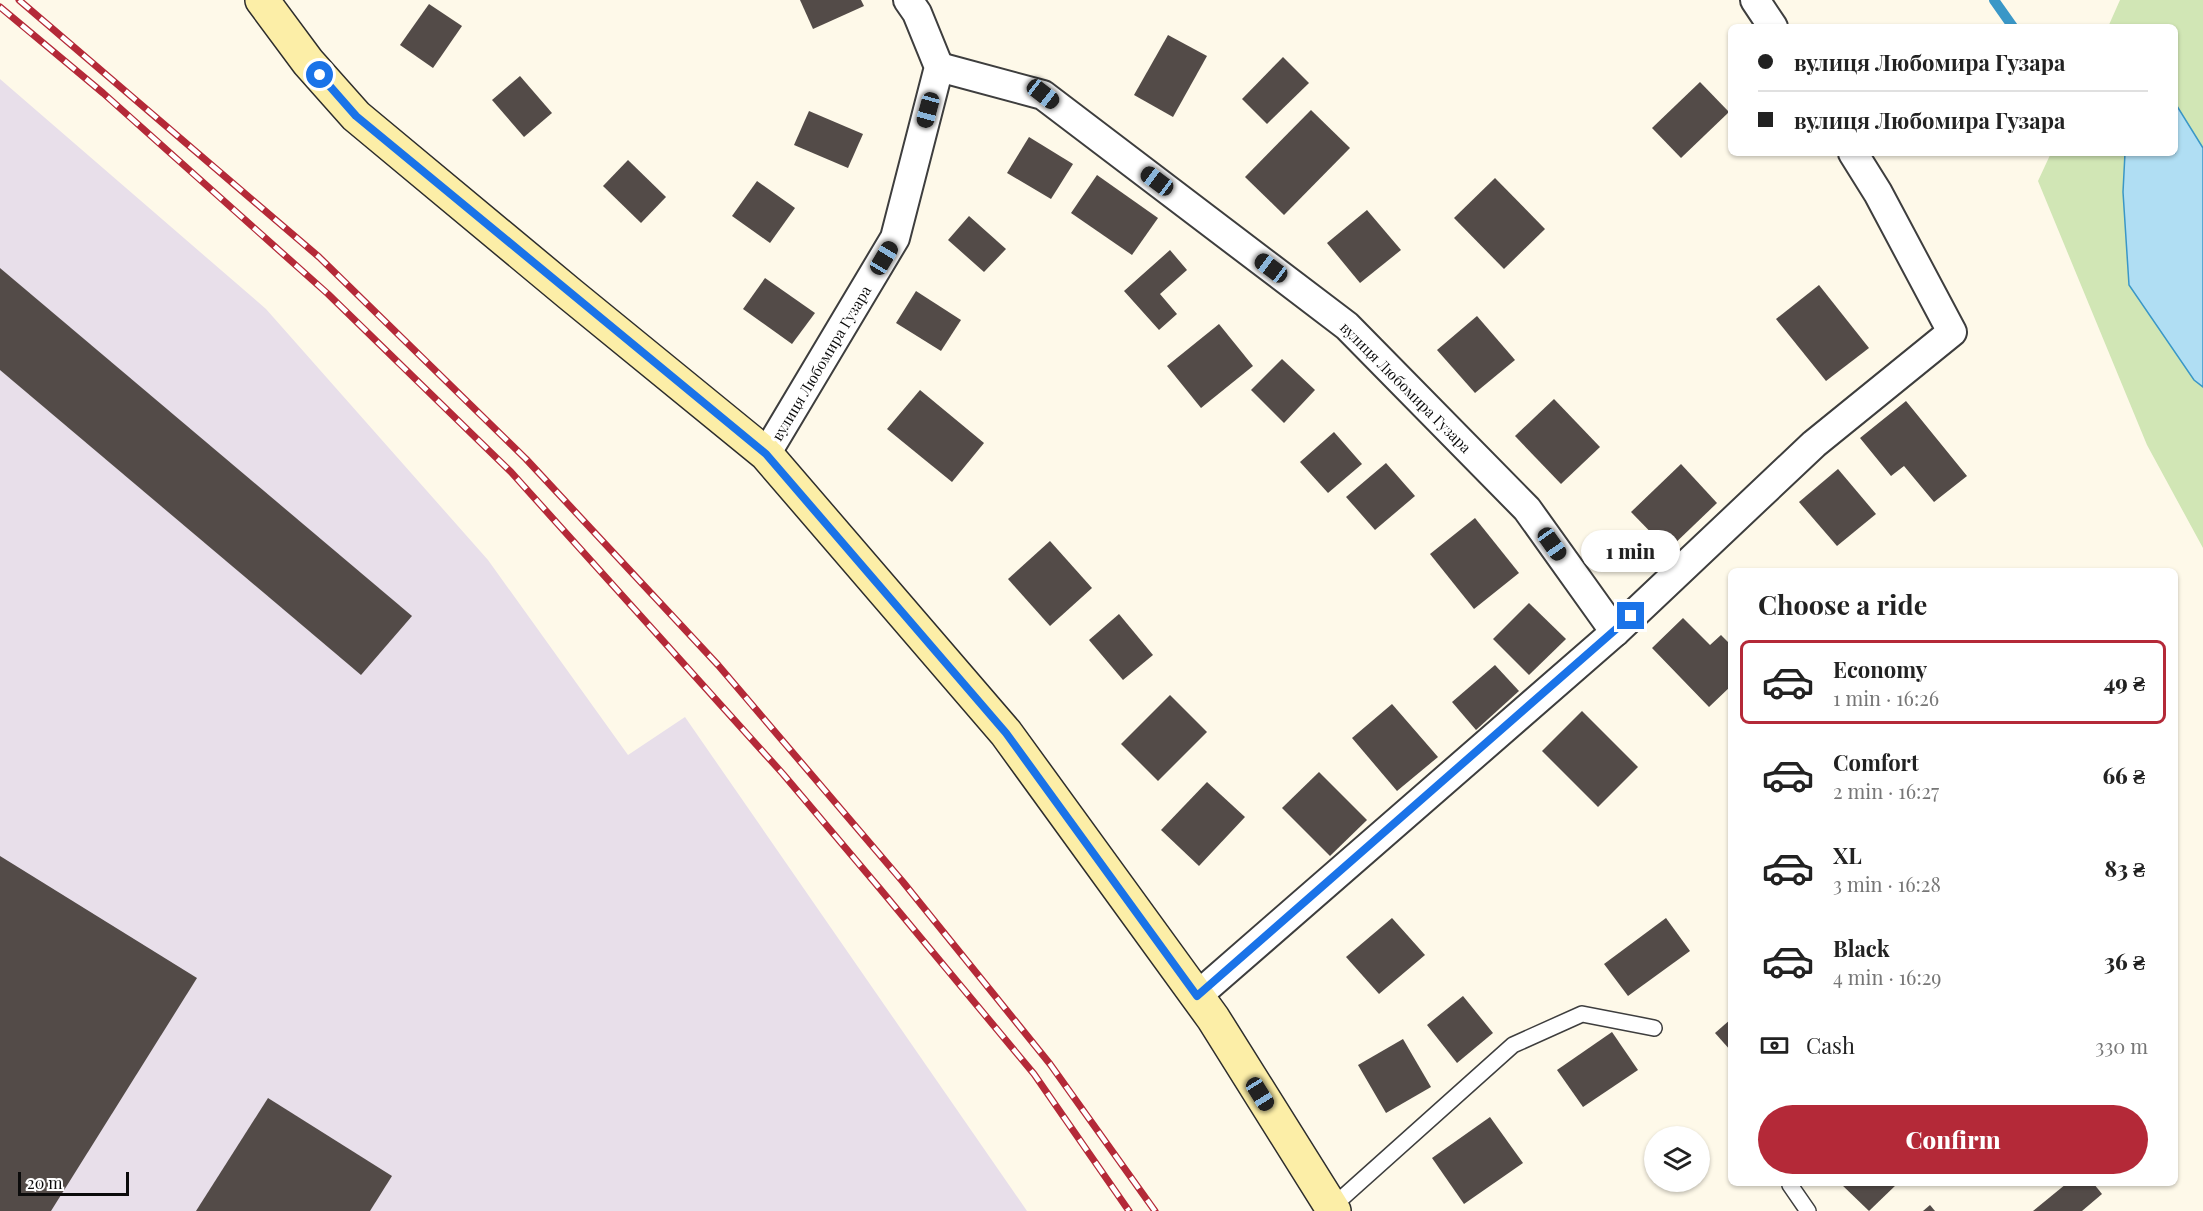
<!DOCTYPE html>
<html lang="en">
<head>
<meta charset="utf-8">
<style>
  body { margin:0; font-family:"Playfair Display",serif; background:#f6f6f6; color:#222; height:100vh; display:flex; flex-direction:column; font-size:22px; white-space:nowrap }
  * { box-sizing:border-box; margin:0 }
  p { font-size:20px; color:#767676 }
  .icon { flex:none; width:33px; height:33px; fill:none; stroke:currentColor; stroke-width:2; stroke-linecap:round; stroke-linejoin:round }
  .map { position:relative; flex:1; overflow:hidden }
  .side { position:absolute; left:1728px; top:568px; width:450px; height:618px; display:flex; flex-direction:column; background:#fff; border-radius:9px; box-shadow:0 2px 4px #0004 }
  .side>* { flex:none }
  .hud { position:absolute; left:1728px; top:24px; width:450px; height:132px; border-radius:9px; box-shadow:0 2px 4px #0004; display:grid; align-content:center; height:132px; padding:0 30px; background:#fff }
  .controls { position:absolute; left:1644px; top:1126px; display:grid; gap:12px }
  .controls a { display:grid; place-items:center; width:66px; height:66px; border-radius:50%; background:#fff; box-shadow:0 2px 4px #0004; font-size:30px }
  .scale { position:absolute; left:18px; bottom:15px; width:111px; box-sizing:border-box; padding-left:6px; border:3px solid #0b0b0b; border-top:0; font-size:16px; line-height:21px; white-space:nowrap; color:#0b0b0b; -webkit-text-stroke:4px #fff; paint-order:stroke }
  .end { position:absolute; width:27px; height:27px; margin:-14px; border:8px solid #1a73e8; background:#fff; box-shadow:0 0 0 3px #fff }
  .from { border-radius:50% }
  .bubble { position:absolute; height:42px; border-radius:21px; background:#fff; box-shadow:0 2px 4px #0004; font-size:20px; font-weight:800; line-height:42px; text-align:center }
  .car { position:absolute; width:18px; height:36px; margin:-18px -9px; border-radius:8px; box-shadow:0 0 4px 2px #0007; background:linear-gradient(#222 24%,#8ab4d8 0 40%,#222 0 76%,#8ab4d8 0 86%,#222 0) }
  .hud b { display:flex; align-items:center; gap:21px; height:57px; font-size:22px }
  .hud b+b { border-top:2px solid #e0e0e0 }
  .hud i { width:15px; height:15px; background:#222 }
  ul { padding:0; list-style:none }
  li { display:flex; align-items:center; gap:18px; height:84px; margin:0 12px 9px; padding:0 18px; border:3px solid transparent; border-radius:9px }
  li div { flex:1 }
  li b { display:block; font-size:22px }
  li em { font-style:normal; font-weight:800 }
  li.on { border-color:#b42938 }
  li>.icon { width:54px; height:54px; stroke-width:1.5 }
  h2 { padding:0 30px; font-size:27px; line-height:72px }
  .pay { display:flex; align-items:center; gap:15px; height:66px; padding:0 30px; font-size:22px }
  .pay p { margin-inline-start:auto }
  .action { display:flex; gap:12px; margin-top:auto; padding:12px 30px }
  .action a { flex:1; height:69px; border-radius:36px; background:#b42938; color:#fff; font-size:24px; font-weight:800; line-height:69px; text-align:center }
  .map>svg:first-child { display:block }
  .industrial { fill:#e8dfea }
  .green { fill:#d1e6b5 }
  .water { fill:#b0def3; stroke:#3a97c7; stroke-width:1.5 }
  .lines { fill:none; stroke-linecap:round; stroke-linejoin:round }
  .stream { stroke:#3a97c7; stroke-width:10 }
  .building { fill:#534b48 }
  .service-casing { stroke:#3e3e3e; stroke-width:18 }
  .minor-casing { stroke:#3e3e3e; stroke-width:32 }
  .secondary-casing { stroke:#2d2d2d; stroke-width:36 }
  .service { stroke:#fff; stroke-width:15 }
  .minor { stroke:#fff; stroke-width:28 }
  .secondary { stroke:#fceea7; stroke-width:33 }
  .rail-casing { stroke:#b42938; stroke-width:7 }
  .rail { stroke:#fff; stroke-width:4.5; stroke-dasharray:14; stroke-linecap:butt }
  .route { stroke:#1a73e8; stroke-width:8 }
  .labels { text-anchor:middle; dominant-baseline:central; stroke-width:6; stroke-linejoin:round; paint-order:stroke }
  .street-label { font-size:15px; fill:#0b0b0b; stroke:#fff }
</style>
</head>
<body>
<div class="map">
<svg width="2203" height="1211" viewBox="0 0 2203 1211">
  <rect width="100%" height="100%" fill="#fef9e9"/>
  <path class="industrial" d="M 0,79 L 266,309 L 488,560 L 628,755 L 685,717 L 1027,1211 L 0,1211 Z"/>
  <path class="green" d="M 2120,0 L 2203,0 L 2203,548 L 2147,445 L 2038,181 L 2051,153 L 2175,153 L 2175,27 L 2108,27 Z"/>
  <path class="water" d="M 2175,106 L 2177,106 L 2203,148 L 2203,387 L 2194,380 L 2129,285 L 2123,192 L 2125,153 L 2175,153 Z"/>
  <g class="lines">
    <path class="stream" d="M 1994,0 L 2013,27"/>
  </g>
  <g class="building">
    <path d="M 800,0 L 861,0 L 864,6 L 813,29 Z"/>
    <path d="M 429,4 L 462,26 L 433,68 L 400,45 Z"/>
    <path d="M 1168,35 L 1207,56 L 1173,117 L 1134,95 Z"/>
    <path d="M 1283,57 L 1309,83 L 1267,124 L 1242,99 Z"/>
    <path d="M 520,76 L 552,113 L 524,137 L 492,100 Z"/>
    <path d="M 1700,82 L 1729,112 L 1681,158 L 1652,128 Z"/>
    <path d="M 1311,110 L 1350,148 L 1284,215 L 1245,177 Z"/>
    <path d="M 809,111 L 863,134 L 848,168 L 794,145 Z"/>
    <path d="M 1029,137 L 1073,164 L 1051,199 L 1007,173 Z"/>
    <path d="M 628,160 L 666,197 L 641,223 L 603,186 Z"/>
    <path d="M 1097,175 L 1158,218 L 1132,255 L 1071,213 Z"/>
    <path d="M 1495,178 L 1545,229 L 1504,269 L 1454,218 Z"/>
    <path d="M 757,181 L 795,208 L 770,243 L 732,216 Z"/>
    <path d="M 1367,210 L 1401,250 L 1360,283 L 1327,243 Z"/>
    <path d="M 969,216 L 1006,249 L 984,272 L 948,240 Z"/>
    <path d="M 1170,250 L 1187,270 L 1160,294 L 1177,314 L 1159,330 L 1124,291 Z"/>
    <path d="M 0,268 L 412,616 L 361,675 L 0,370 Z"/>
    <path d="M 765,278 L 815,313 L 792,344 L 743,309 Z"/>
    <path d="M 1819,285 L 1869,348 L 1826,381 L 1776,319 Z"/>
    <path d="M 916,291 L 961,320 L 941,351 L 896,323 Z"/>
    <path d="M 1477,316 L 1515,360 L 1475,393 L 1437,350 Z"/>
    <path d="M 1219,324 L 1253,366 L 1201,408 L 1167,366 Z"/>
    <path d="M 1282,359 L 1315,390 L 1284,423 L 1251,390 Z"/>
    <path d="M 920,390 L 984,443 L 952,482 L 887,429 Z"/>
    <path d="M 1554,399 L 1600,447 L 1561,484 L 1515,436 Z"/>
    <path d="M 1906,401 L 1967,476 L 1934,502 L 1904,466 L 1891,476 L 1860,438 Z"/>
    <path d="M 1334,432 L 1362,464 L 1328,493 L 1300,462 Z"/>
    <path d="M 1386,463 L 1415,496 L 1375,530 L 1346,497 Z"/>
    <path d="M 1681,464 L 1717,503 L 1668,550 L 1631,512 Z"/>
    <path d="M 1838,469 L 1876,514 L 1837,546 L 1799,502 Z"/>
    <path d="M 1475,518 L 1519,573 L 1474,609 L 1430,554 Z"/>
    <path d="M 1050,541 L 1092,588 L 1050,626 L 1008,579 Z"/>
    <path d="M 1529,603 L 1566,639 L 1529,675 L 1493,639 Z"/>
    <path d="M 1119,614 L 1153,655 L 1123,680 L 1089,640 Z"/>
    <path d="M 1683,618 L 1710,645 L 1721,635 L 1731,645 L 1731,686 L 1709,707 L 1652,648 Z"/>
    <path d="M 1495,665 L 1519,691 L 1476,730 L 1452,702 Z"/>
    <path d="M 1170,695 L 1207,732 L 1158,781 L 1121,744 Z"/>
    <path d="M 1392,704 L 1438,757 L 1397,791 L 1352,738 Z"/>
    <path d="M 1582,711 L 1638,767 L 1598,807 L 1542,751 Z"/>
    <path d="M 1319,772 L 1367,820 L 1330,856 L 1282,808 Z"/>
    <path d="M 1207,782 L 1245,817 L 1199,866 L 1161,830 Z"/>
    <path d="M 0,856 L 197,978 L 51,1211 L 0,1211 Z"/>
    <path d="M 1392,918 L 1425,955 L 1379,994 L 1346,957 Z"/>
    <path d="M 1666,918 L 1690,951 L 1628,996 L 1604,964 Z"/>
    <path d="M 1463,996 L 1493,1033 L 1457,1063 L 1427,1025 Z"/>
    <path d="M 1731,1019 L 1731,1051 L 1715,1033 Z"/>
    <path d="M 1612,1032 L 1638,1070 L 1583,1107 L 1557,1070 Z"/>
    <path d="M 1403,1039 L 1431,1087 L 1386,1113 L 1358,1065 Z"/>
    <path d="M 268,1098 L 392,1176 L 370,1211 L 196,1211 Z"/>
    <path d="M 1490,1117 L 1523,1163 L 1464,1204 L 1432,1158 Z"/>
    <path d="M 1841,1184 L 1897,1184 L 1869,1211 Z"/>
    <path d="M 2066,1184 L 2094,1184 L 2102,1194 L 2082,1211 L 2033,1211 Z"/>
    <path d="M 1930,1205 L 1935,1211 L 1923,1211 Z"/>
  </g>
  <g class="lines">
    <defs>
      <g id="service">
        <path d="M 1792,1184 L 1790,1185 L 1808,1211"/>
        <path d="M 1332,1207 L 1513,1045 L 1582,1014 L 1654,1028"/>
      </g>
      <g id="minor">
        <path d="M 1755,0 L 1773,27"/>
        <path d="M 939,67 L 1043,95 L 1347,326 L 1527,509 L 1615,632"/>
        <path d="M 766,454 L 895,238 L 939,67 L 917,13 L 908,0"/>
        <path d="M 1197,996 L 1615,632 L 1814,444 L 1952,332 L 1878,193 L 1853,153"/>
      </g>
      <path id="secondary" d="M 262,0 L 308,62 L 356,116 L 570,294 L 766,454 L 1006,733 L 1213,1018 L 1334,1211"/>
    </defs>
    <use href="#service" class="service-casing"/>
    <use href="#minor" class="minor-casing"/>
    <use href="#secondary" class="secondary-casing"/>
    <use href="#service" class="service"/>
    <use href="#minor" class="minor"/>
    <use href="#secondary" class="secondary"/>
    <defs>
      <g id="rail">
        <path d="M 19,0 L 319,257 L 526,459 L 718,665 L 903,882 L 1050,1064 L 1155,1211"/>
        <path d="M 0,7 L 103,93 L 328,294 L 511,472 L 783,774 L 881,890 L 1034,1074 L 1129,1211"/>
      </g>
    </defs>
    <use href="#rail" class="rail-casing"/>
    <use href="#rail" class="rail"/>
  </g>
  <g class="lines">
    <path class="route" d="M 320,75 L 356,116 L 766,454 L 1006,733 L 1197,996 L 1631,616"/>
  </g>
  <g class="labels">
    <g class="street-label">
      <text transform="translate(821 363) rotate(-59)">вулиця Любомира Гузара</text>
      <text transform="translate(1406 387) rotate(45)">вулиця Любомира Гузара</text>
    </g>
  </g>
</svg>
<div class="controls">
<a><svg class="icon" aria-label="layers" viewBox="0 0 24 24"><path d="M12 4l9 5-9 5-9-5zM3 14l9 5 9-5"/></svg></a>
</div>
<div class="scale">20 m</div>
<i class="end from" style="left:320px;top:75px"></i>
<i class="end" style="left:1631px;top:616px"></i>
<div class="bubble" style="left:1581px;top:530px;width:99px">1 min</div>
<i class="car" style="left:1043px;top:94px;rotate:128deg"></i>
<i class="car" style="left:928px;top:110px;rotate:195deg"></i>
<i class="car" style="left:1157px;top:181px;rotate:307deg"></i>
<i class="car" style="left:884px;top:258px;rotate:31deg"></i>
<i class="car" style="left:1271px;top:268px;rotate:307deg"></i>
<i class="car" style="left:1552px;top:544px;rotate:145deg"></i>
<i class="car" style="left:1260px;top:1094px;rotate:148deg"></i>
<div class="hud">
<b><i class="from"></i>вулиця Любомира Гузара</b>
<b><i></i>вулиця Любомира Гузара</b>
</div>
<section class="side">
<h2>Choose a ride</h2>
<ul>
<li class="on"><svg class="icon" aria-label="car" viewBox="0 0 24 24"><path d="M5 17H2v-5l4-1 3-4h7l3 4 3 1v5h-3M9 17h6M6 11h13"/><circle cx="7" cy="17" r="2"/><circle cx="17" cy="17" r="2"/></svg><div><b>Economy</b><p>1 min · 16:26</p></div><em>49 ₴</em></li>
<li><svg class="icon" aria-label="car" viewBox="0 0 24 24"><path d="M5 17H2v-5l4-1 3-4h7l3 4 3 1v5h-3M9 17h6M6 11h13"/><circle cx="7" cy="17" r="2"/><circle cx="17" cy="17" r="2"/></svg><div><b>Comfort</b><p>2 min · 16:27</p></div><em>66 ₴</em></li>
<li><svg class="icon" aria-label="car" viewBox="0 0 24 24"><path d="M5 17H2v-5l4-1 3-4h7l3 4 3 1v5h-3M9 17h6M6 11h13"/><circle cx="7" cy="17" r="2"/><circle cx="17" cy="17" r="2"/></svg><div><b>XL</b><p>3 min · 16:28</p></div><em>83 ₴</em></li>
<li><svg class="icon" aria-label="car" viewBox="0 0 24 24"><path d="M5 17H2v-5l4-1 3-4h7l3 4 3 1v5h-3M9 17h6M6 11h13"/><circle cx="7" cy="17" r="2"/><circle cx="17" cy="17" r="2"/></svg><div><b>Black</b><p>4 min · 16:29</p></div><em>36 ₴</em></li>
</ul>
<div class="pay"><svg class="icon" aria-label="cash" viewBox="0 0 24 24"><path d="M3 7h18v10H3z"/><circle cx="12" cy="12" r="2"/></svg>Cash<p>330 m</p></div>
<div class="action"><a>Confirm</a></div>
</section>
</div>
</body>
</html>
